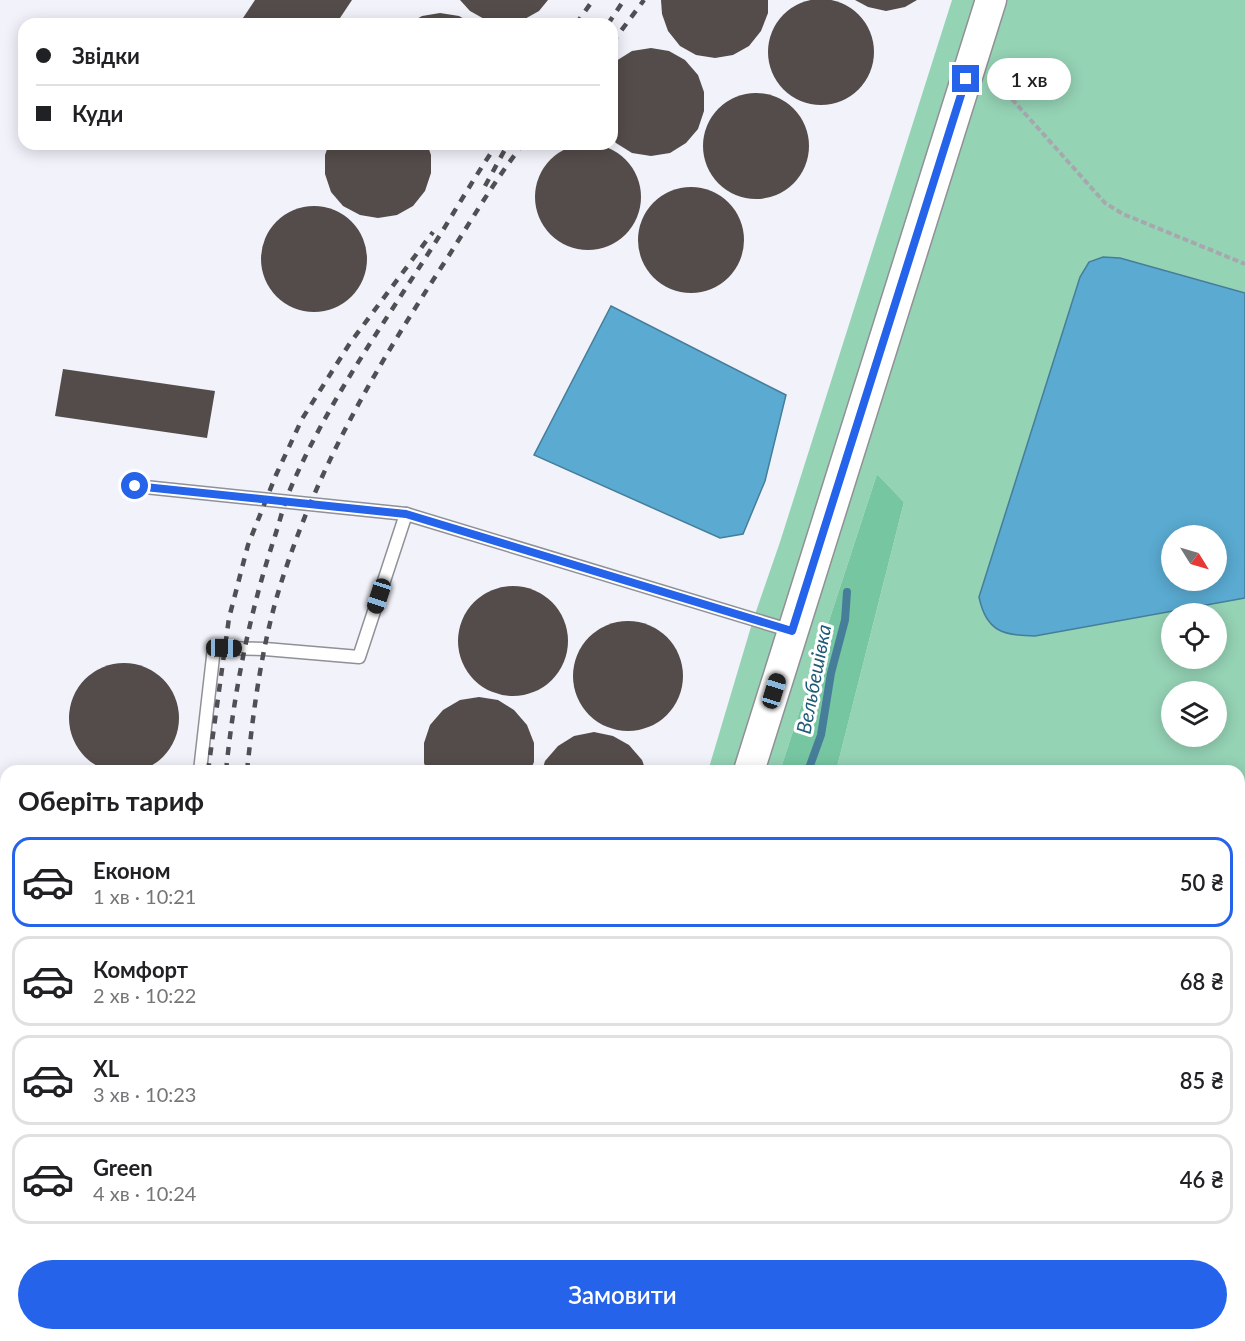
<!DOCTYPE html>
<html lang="uk">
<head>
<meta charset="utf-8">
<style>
  body { margin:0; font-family:Lato,sans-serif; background:#f2f2f2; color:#202124; height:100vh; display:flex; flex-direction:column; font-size:22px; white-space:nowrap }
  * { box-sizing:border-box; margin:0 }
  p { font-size:20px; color:#757577 }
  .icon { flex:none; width:33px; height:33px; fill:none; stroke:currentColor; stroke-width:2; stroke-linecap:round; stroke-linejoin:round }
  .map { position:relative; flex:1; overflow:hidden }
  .details { position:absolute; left:0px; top:765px; width:1245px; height:576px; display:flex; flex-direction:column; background:#fff; border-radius:18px 18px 0 0; box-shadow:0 3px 15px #0003 }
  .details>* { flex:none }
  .hud { position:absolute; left:18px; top:18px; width:600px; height:132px; border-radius:18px; box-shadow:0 3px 15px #0003; display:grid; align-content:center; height:132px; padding:0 18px; background:#fff }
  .needle { width:39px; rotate:127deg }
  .tools { position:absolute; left:1161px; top:525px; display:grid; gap:12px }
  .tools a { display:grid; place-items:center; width:66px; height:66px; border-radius:50%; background:#fff; box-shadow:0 3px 15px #0003; font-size:30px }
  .end { position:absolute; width:27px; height:27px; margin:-14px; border:8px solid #2563eb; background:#fff; box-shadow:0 0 0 3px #fff }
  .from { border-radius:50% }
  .bubble { position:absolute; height:42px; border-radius:21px; background:#fff; box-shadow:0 3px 15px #0003; font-size:20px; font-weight:600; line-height:42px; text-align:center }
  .car { position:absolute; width:18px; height:36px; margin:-18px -9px; border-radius:8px; box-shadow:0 0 4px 2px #0007; background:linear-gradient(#222 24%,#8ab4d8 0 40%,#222 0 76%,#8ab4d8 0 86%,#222 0) }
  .hud b { display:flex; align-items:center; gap:21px; height:57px; font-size:22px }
  .hud b+b { border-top:2px solid #e0e0e0 }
  .hud i { width:15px; height:15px; background:#202124 }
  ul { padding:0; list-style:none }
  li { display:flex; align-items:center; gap:18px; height:90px; margin:0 12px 9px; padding:0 6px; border:3px solid #e0e0e0; border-radius:18px }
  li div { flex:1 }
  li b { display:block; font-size:22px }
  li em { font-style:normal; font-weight:600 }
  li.active { border-color:#2563eb }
  li>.icon { width:54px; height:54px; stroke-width:1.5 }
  h2 { padding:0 18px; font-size:27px; line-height:72px }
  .action { display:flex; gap:12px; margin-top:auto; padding:12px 18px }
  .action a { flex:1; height:69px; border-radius:36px; background:#2563eb; color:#fff; font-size:24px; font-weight:600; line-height:69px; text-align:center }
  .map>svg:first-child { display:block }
  .green { fill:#95d3b5; fill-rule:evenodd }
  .forest { fill:#76c6a1 }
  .water { fill:#5aaad1; stroke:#467e9a; stroke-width:1.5; fill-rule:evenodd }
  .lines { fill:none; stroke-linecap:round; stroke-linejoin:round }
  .stream { stroke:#467e9a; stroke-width:8 }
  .building { fill:#544c4a }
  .service-casing { stroke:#909097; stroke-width:15 }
  .tertiary-casing { stroke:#909097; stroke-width:33 }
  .path { stroke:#a7a7ae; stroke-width:4; stroke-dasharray:6 3; stroke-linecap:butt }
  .service { stroke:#fff; stroke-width:12 }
  .tertiary { stroke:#fff; stroke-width:30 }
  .rail { stroke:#4f4f54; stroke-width:4.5; stroke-dasharray:8 8; stroke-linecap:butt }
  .route { stroke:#2563eb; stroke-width:8 }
  .labels { text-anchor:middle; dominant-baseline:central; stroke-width:6; stroke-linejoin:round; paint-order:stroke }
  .water-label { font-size:20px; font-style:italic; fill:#1e5b77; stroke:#fff }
</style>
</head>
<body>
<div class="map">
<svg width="1245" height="1341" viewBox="0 0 1245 1341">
  <rect width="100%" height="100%" fill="#f2f2fb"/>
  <g class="green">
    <path d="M 952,0 L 1245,0 L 1245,1253 L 1239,1255 L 1239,771 L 836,771 L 904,502 L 877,474 L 780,771 L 708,771 L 753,620 L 780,542 ZM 1172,536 L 1216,536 L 1216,580 L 1172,580 ZM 1172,614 L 1216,614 L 1216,658 L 1172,658 ZM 1172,692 L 1216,692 L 1216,736 L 1172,736 Z"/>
    <path d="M 666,1335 L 958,1335 L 936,1341 L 665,1341 Z"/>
  </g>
  <g class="forest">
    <path d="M 877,474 L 904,502 L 836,771 L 780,771 Z"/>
    <path d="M 0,812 L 6,929 L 6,1184 L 0,1244 Z"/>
    <path d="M 598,1335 L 666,1335 L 665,1341 L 596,1341 Z"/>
  </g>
  <g class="water">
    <path d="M 1103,257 L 1120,258 L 1245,293 L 1245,598 L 1035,636 C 1003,636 986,631 979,597 L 1080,277 L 1089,262 ZM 1172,536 L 1216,536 L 1216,580 L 1172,580 Z"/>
    <path d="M 611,306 L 786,395 L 765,481 L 743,534 L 720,538 L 534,455 Z"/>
  </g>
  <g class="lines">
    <g class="stream">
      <path d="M 808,771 L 821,735 L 831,673 L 845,620 L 847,592"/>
      <path d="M 1239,1177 L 1245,1176"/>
      <path d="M 650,1341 L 651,1335"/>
      <path d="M 765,1341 L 773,1335"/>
    </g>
  </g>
  <g class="building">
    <circle cx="821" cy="52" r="53"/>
    <path d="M 255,0 L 352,0 L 336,24 L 239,24 Z"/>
    <path d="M 460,0 L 548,0 L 539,11 L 523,20 L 504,24 L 486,20 L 470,11 Z"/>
    <path d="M 661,0 L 768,0 L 768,13 L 761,31 L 749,46 L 733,55 L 715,58 L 696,55 L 680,46 L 668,31 L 662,14 Z"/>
    <path d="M 855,0 L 917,0 L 905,7 L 886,11 L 868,7 Z"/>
    <path d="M 440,13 L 459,16 L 473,24 L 408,24 L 422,16 Z"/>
    <path d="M 651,48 L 669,51 L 685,60 L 698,75 L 704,92 L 704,111 L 698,129 L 686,143 L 670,153 L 651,156 L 632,153 L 616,143 L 612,138 L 612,66 L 616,61 L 632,51 Z"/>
    <circle cx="756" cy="146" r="53"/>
    <circle cx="588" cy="197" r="53"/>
    <path d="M 329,144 L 427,144 L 431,155 L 431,173 L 425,191 L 413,206 L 397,215 L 378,218 L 360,215 L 343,206 L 331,192 L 325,174 L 325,155 Z"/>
    <circle cx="691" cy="240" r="53"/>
    <circle cx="314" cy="259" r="53"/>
    <path d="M 63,369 L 215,391 L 207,438 L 55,416 Z"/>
    <circle cx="513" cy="641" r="55"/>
    <circle cx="628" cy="676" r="55"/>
    <circle cx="124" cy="718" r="55"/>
    <path d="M 479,697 L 498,700 L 514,710 L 527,725 L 534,743 L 534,762 L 530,771 L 427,771 L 424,763 L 424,743 L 430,725 L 443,710 L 460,700 Z"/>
    <path d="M 594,732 L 613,736 L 629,745 L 642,760 L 646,771 L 542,771 L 545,761 L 558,746 L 574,736 Z"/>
    <path d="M 6,1306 L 6,1335 L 112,1335 L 110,1341 L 5,1341 L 2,1334 L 2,1315 Z"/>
    <path d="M 384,1335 L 415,1335 L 408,1341 L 391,1341 Z"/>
    <rect x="437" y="1335" width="37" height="6"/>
  </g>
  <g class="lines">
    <defs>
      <g id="service">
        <path d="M 135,486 L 406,514 L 792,631"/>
        <path d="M 200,771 L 214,648 L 265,649 L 359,657 L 406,514"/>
        <path d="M 135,1341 L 136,1335"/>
      </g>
      <g id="tertiary">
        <path d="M 749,771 L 991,0"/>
        <path d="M 573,1341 L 575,1335"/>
      </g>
    </defs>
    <use href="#service" class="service-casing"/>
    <use href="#tertiary" class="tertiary-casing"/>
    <path class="path" d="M 994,79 L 1105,203 L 1123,214 L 1245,264"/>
    <use href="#service" class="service"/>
    <use href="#tertiary" class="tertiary"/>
    <g class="rail">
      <path d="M 576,24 L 593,0"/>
      <path d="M 608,24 L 624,0"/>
      <path d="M 612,43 L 644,0"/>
      <path d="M 485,186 L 508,144"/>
      <path d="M 208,771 L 229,618 L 248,545 L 276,475 L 302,419 L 350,343 L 433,232"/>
      <path d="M 226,771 C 234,692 249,615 274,539 C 279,524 283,507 289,492 C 324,409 376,335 424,260 C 449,222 471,182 497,144"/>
      <path d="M 247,771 C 254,704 263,635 285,571 C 323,456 382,358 448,257 C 472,219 495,180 523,144"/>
      <path d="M 151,1341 L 152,1335"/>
      <path d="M 170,1341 L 171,1335"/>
      <path d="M 189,1341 L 189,1335"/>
    </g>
  </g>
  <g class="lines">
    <path class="route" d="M 135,486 L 406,514 L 792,631 L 966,79"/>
  </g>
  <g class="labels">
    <g class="water-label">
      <text transform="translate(813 679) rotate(-79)">Вельбешівка</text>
    </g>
  </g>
</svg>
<div class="tools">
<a><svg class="needle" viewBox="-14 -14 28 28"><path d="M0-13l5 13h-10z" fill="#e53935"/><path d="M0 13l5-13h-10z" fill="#757577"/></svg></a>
<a><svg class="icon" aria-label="locate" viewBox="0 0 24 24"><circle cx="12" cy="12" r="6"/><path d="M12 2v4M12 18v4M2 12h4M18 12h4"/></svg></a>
<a><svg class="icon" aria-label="layers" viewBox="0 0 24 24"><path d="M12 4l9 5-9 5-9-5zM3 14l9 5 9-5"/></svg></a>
</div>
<i class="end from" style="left:135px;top:486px"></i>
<i class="end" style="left:966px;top:79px"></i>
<div class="bubble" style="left:987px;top:58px;width:84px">1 хв</div>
<i class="car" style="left:379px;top:596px;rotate:198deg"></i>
<i class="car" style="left:224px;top:648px;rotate:91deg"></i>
<i class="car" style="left:774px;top:691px;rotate:17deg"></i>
<div class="hud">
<b><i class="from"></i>Звідки</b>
<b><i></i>Куди</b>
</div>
<section class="details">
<h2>Оберіть тариф</h2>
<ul>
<li class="active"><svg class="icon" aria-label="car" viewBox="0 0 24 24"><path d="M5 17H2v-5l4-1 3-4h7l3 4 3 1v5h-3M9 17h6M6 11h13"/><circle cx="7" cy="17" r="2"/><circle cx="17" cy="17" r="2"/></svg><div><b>Економ</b><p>1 хв · 10:21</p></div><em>50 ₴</em></li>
<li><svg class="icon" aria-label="car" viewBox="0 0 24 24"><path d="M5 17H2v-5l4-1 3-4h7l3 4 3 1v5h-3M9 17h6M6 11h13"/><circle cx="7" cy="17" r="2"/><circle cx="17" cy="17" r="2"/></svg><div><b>Комфорт</b><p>2 хв · 10:22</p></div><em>68 ₴</em></li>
<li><svg class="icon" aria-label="car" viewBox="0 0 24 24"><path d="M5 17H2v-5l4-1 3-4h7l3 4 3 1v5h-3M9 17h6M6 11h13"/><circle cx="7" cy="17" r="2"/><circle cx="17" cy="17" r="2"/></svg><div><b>XL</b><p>3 хв · 10:23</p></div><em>85 ₴</em></li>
<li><svg class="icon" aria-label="car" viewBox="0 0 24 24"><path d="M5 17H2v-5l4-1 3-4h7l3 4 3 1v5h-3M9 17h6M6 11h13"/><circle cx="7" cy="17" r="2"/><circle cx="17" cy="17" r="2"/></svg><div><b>Green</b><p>4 хв · 10:24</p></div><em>46 ₴</em></li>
</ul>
<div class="action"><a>Замовити</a></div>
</section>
</div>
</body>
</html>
